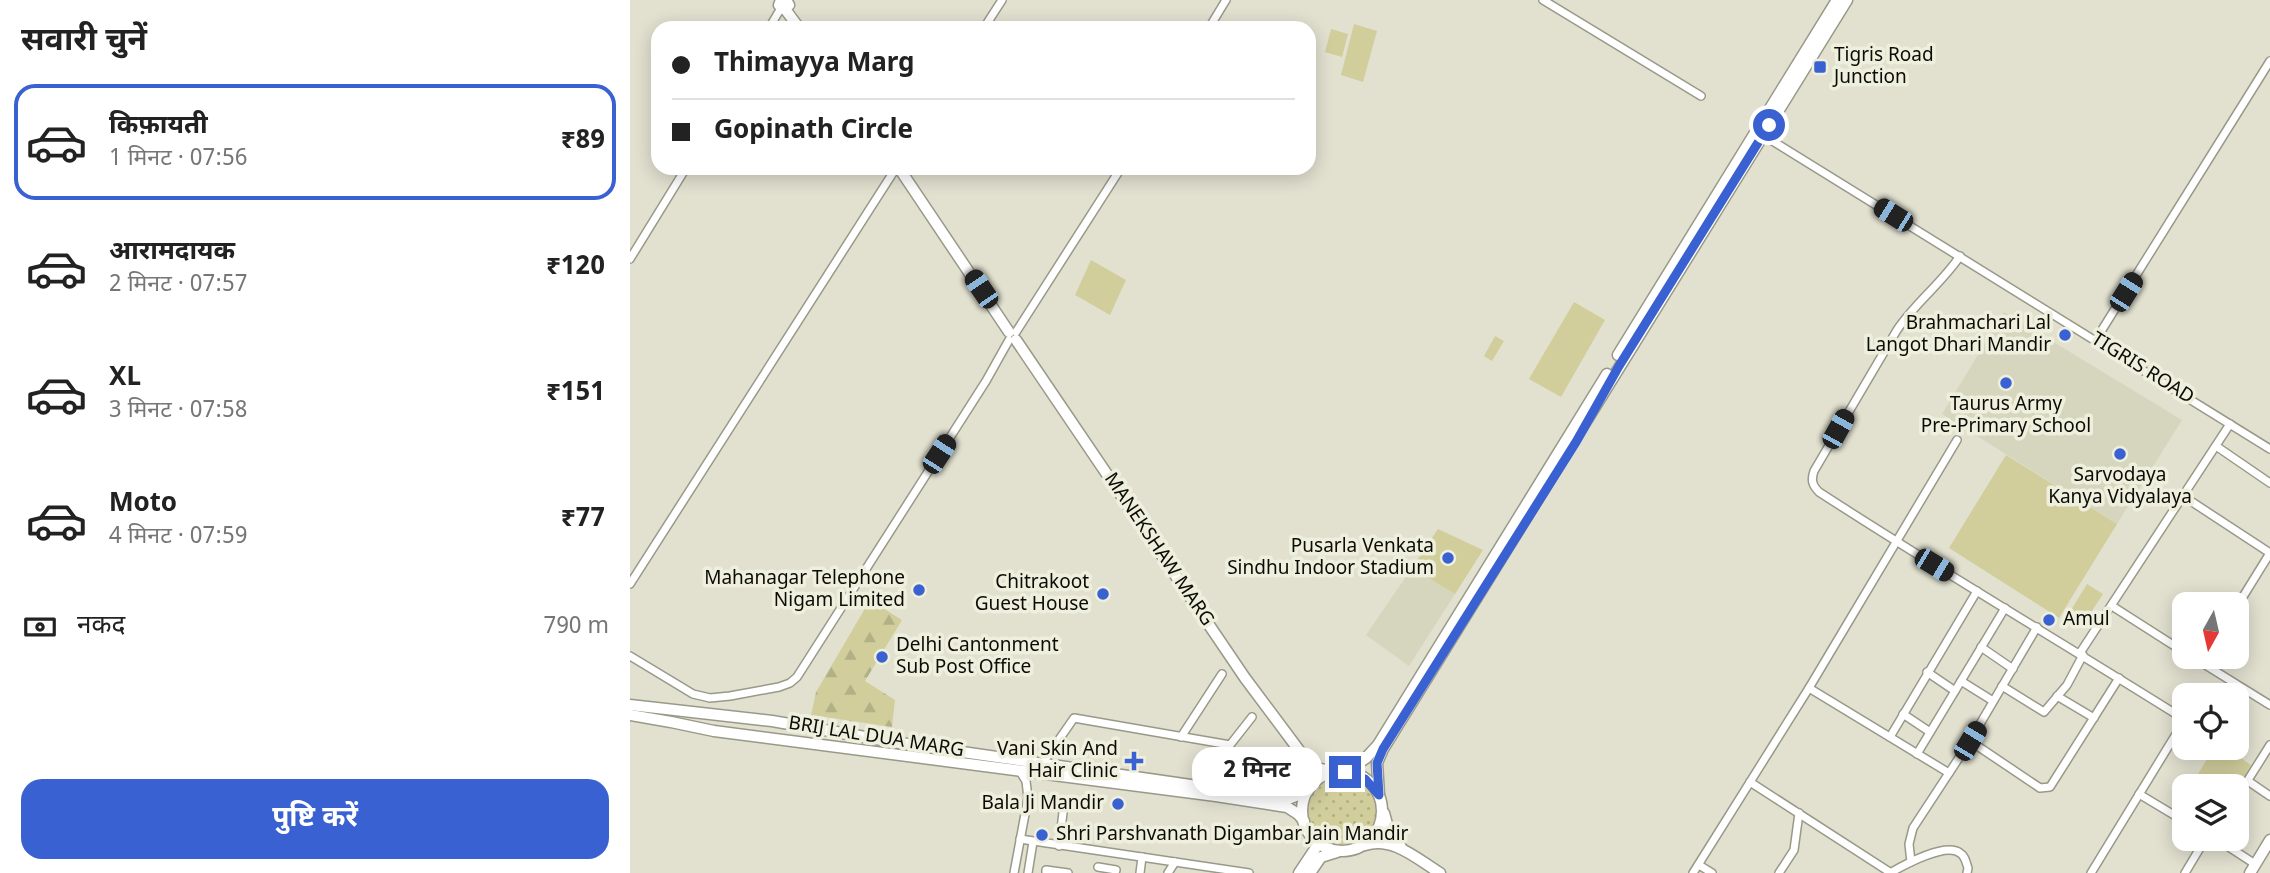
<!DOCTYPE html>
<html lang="hi">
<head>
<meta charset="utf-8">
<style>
  body { margin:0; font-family:Georgia,"Noto Sans Devanagari",serif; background:#f2f2f2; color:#222; height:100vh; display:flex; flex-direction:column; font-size:26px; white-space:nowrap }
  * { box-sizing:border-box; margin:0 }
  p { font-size:23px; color:#767676 }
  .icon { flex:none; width:38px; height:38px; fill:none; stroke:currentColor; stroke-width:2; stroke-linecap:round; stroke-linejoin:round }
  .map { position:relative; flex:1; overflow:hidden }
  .panel { display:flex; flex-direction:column; background:#fff; width:630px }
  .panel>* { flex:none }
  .top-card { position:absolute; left:21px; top:21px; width:665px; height:154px; border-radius:21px; box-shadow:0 4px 18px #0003; display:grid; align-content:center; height:154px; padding:0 21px; background:#fff }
  .needle { width:46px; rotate:188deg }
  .tools { position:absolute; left:1542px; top:592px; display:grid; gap:14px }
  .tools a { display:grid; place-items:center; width:77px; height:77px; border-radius:14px; background:#fff; box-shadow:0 4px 18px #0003; font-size:35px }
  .end { position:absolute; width:32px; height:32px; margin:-16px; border:9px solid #3961d2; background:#fff; box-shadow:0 0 0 4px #fff }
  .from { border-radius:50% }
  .bubble { position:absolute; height:49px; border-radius:21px; background:#fff; box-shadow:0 4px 18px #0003; font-size:23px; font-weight:700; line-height:49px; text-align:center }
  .car { position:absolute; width:21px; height:42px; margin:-21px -10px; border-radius:9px; box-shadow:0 0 5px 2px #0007; background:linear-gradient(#222 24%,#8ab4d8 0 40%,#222 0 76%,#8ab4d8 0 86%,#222 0) }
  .top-card b { display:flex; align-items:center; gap:24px; height:66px; font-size:26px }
  .top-card b+b { border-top:2px solid #e0e0e0 }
  .top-card i { width:18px; height:18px; background:#222 }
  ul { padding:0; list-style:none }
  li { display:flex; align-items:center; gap:21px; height:116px; margin:0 14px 10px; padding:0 7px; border:4px solid transparent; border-radius:21px }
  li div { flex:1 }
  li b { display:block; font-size:26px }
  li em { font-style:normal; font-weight:700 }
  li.current { border-color:#3961d2 }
  li>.icon { width:63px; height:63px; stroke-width:1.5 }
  h2 { padding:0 21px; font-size:32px; line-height:84px }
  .pay { display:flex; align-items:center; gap:18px; height:77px; padding:0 21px; font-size:26px }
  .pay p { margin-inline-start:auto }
  .cta { display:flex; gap:14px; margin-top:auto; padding:14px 21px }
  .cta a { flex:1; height:80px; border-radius:21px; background:#3961d2; color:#fff; font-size:28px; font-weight:700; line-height:80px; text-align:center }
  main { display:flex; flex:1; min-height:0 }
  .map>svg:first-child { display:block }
  .built { fill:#d6d5bd }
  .grass { fill:url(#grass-dots) }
  .forest { fill:url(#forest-firs) }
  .park { fill:#d1ce9c }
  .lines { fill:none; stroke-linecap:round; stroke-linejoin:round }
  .street-casing { stroke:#999989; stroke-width:10 }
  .secondary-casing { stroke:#999989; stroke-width:13 }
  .street { stroke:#fff; stroke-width:7 }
  .secondary { stroke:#fff; stroke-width:10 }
  .route { stroke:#3961d2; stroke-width:9 }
  .poi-dot { fill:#3961d2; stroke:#efefdd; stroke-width:2.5 }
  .labels { text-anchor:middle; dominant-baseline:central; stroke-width:7; stroke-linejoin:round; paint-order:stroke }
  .poi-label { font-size:19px; fill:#0c0c07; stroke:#efefdd; text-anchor:end }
  .street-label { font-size:19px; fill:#0c0c07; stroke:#efefdd }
</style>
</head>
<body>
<main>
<section class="panel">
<h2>सवारी चुनें</h2>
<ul>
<li class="current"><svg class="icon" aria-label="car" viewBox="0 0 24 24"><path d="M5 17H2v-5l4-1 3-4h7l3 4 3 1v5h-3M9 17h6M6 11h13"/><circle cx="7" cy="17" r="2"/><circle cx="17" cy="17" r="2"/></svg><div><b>किफ़ायती</b><p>1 मिनट · 07:56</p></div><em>₹89</em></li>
<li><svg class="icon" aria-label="car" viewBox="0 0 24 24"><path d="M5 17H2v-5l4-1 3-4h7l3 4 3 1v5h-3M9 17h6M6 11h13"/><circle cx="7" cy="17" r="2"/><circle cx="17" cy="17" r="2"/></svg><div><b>आरामदायक</b><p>2 मिनट · 07:57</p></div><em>₹120</em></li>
<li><svg class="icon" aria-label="car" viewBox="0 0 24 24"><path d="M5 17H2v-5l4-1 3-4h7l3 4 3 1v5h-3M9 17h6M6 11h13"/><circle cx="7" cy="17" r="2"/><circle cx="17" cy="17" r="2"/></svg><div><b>XL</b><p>3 मिनट · 07:58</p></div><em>₹151</em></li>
<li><svg class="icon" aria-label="car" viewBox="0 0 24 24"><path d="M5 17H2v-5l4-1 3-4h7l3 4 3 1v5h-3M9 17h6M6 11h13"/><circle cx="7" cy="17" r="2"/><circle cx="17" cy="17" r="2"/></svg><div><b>Moto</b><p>4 मिनट · 07:59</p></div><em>₹77</em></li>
</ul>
<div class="pay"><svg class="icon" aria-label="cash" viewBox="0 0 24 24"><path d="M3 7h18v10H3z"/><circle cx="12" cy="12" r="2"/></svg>नकद<p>790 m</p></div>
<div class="cta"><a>पुष्टि करें</a></div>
</section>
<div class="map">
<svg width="1640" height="873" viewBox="0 0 1640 873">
  <defs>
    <pattern id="grass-dots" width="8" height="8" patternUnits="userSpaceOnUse" patternTransform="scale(1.75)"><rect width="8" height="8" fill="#d1ce9c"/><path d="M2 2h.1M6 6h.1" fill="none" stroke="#b2b085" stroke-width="1.8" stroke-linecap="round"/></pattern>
    <pattern id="forest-firs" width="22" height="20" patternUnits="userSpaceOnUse" patternTransform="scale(1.75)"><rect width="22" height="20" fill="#d1ce9c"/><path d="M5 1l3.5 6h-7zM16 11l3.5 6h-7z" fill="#b2b085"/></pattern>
  </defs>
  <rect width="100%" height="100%" fill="#e2e1d0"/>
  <g class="built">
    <path d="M 1374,312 L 1552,420 L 1487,524 L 1312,414 Z"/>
    <path d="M 782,568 L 825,594 L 779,666 L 736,635 Z"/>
  </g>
  <circle class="grass" cx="712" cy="812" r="34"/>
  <path class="forest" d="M 240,600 L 272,620 L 235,681 L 265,700 L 262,727 L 181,715 L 186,692 Z"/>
  <g class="park">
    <path d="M 724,24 L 747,31 L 733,82 L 711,75 Z"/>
    <path d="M 701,29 L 718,34 L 712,57 L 695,52 Z"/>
    <path d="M 461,260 L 496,280 L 480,315 L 445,295 Z"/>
    <path d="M 944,302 L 975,320 L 931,397 L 899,379 Z"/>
    <path d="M 865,336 L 874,341 L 862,361 L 854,356 Z"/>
    <path d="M 1376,455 L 1487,524 L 1429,618 L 1319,548 Z"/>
    <path d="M 808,529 L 853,550 L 825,594 L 782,568 Z"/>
    <path d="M 1457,584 L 1473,594 L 1456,620 L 1441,610 Z"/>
    <path d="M 1584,747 L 1594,747 L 1621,765 L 1607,789 L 1606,786 L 1561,786 Z"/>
  </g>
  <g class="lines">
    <defs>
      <g id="street">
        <path d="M 913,0 L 1071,96"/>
        <path d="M 139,28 L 151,8"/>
        <path d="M 354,28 L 372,0"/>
        <path d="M 579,28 L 596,0"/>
        <path d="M 1133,135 L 1640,449"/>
        <path d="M 1330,256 C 1312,283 1285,303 1267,330 L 1184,471 C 1181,480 1182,485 1189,492 C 1309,570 1433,643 1554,719"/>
        <path d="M 0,259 L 56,168"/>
        <path d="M 386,332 L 491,168"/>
        <path d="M 1465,341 L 1640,61"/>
        <path d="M 1586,446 L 1640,483"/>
        <path d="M 1553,496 L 1640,553"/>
        <path d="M 0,584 L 266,168"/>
        <path d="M 1482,606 L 1554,652"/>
        <path d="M 1606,608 L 1640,553"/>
        <path d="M 1351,647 L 1383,669"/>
        <path d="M 1450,653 L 1600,424"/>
        <path d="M 0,656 L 63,694 L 80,698 L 100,696 L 149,687 L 160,683 L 167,677 L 356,381 L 379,340"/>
        <path d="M 1561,656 L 1640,705"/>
        <path d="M 1297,672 L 1325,691"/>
        <path d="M 1331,681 L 1363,701"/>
        <path d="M 1372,686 L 1414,712 L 1437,685 L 1453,655"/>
        <path d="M 1179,688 L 1319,773"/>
        <path d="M 1427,696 L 1464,718"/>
        <path d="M 1273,714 L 1300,732"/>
        <path d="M 551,737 L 592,674"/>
        <path d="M 1260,737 L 1347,591"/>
        <path d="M 1340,741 L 1410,788 L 1420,787 L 1489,678"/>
        <path d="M 1287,754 L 1375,608"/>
        <path d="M 412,764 L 444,718 L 600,745 L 622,717"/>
        <path d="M 1618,781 L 1640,796"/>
        <path d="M 1120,782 L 1261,873"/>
        <path d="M 1509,794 L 1554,821"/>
        <path d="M 1606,799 L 1640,745"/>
        <path d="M 1585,838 L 1625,864"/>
        <path d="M 390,839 L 619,873"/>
        <path d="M 429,846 L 434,804"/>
        <path d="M 1281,862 L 1279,844 L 1283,828 L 1340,741 L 1407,627"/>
        <path d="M 1069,865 L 1082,873"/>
        <path d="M 468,867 L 486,870 L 485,873"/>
        <path d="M 384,873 L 398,798 L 396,781 L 389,770"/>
        <path d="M 398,873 L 403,842"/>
        <path d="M 416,873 L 416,870 L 438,873"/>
        <path d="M 510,873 L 512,857"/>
        <path d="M 538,873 L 545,862"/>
        <path d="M 1063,873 L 1179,688 L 1327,440"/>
        <path d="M 1149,873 L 1164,850 L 1169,813"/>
        <path d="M 1260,873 C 1274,865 1316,842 1330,853 C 1335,856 1336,862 1338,868 L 1337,873"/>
        <path d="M 1461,873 L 1554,721"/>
        <path d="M 1555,873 L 1576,838"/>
      </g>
      <g id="secondary">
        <path d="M 151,0 L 149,5 L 154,9 L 159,5 L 156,0"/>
        <path d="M 155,9 L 169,28"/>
        <path d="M 269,168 L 379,332"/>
        <path d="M 386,340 L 615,678 L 674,757 L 685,768 L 706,772"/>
        <path d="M 988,355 L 1207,0"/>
        <path d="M 0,705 L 142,721 L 270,743 L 658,799 L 678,791"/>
        <path d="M 0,715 L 41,722 L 84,731 L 586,796 L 657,807 L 668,814 L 674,821"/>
        <circle cx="712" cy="811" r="40"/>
        <path d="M 715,772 L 736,758 L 748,745 L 977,374"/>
        <path d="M 749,795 L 747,763 L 753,749 C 910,500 1062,249 1217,0"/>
        <path d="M 754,813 L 757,824 L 772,849"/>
        <path d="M 735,845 C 763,836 787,859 810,873"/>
        <path d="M 669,873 L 689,843"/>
        <path d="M 680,873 L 691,857 L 707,852"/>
        <path d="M 1620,873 L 1640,840"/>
      </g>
    </defs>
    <use href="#street" class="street-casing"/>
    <use href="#secondary" class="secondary-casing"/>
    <use href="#street" class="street"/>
    <use href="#secondary" class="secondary"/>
  </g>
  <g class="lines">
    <path class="route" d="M 715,772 L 735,779 L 749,795 L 747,763 L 753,749 L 946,442 L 989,366 L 1139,125"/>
  </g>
  <g class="poi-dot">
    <rect x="1183" y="60" width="14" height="14" rx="3.5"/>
    <circle cx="1435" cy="335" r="7"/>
    <circle cx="1376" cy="383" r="7"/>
    <circle cx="1490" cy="454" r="7"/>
    <circle cx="818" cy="558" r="7"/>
    <circle cx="289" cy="590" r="7"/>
    <circle cx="473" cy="594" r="7"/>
    <circle cx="1419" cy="620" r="7"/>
    <circle cx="252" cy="657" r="7"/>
    <path d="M500.5 750.5h7v7h7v7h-7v7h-7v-7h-7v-7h7z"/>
    <circle cx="488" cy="804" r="7"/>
    <circle cx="412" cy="835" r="7"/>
  </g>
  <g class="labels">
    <g class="poi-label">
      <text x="1204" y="56" text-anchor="start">Tigris Road<tspan x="1204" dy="22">Junction</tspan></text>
      <text x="1421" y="324">Brahmachari Lal<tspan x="1421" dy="22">Langot Dhari Mandir</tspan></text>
      <text x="1376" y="405" text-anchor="middle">Taurus Army<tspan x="1376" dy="22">Pre-Primary School</tspan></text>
      <text x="1490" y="476" text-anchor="middle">Sarvodaya<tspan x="1490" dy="22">Kanya Vidyalaya</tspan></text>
      <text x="804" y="547">Pusarla Venkata<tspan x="804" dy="22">Sindhu Indoor Stadium</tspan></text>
      <text x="275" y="579">Mahanagar Telephone<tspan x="275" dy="22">Nigam Limited</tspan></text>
      <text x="459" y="583">Chitrakoot<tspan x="459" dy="22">Guest House</tspan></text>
      <text x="1433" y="620" text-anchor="start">Amul</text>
      <text x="266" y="646" text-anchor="start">Delhi Cantonment<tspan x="266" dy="22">Sub Post Office</tspan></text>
      <text x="488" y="750">Vani Skin And<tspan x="488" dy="22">Hair Clinic</tspan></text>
      <text x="474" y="804">Bala Ji Mandir</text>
      <text x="426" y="835" text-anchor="start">Shri Parshvanath Digambar Jain Mandir</text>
    </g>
    <g class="street-label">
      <text transform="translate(1512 369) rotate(32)">TIGRIS ROAD</text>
      <text transform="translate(528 550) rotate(56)">MANEKSHAW MARG</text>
      <text transform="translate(246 738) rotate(9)">BRIJ LAL DUA MARG</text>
    </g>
  </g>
</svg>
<div class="tools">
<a><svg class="needle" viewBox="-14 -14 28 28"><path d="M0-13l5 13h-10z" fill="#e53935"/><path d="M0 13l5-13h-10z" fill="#767676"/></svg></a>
<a><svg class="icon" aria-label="locate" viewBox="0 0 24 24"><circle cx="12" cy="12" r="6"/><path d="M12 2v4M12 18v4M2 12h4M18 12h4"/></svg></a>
<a><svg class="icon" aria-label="layers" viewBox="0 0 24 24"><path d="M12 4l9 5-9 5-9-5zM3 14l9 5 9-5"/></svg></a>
</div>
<i class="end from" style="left:1139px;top:125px"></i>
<i class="end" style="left:715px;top:772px"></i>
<div class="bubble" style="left:562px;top:747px;width:130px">2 मिनट</div>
<i class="car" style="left:1263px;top:215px;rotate:302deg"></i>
<i class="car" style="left:351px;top:289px;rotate:326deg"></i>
<i class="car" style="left:1496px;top:292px;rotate:32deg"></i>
<i class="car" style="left:1208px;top:429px;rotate:29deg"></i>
<i class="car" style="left:309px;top:454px;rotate:33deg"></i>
<i class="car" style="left:1304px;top:565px;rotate:121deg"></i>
<i class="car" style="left:1340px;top:741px;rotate:31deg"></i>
<div class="top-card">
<b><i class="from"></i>Thimayya Marg</b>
<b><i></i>Gopinath Circle</b>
</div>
</div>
</main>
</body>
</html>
